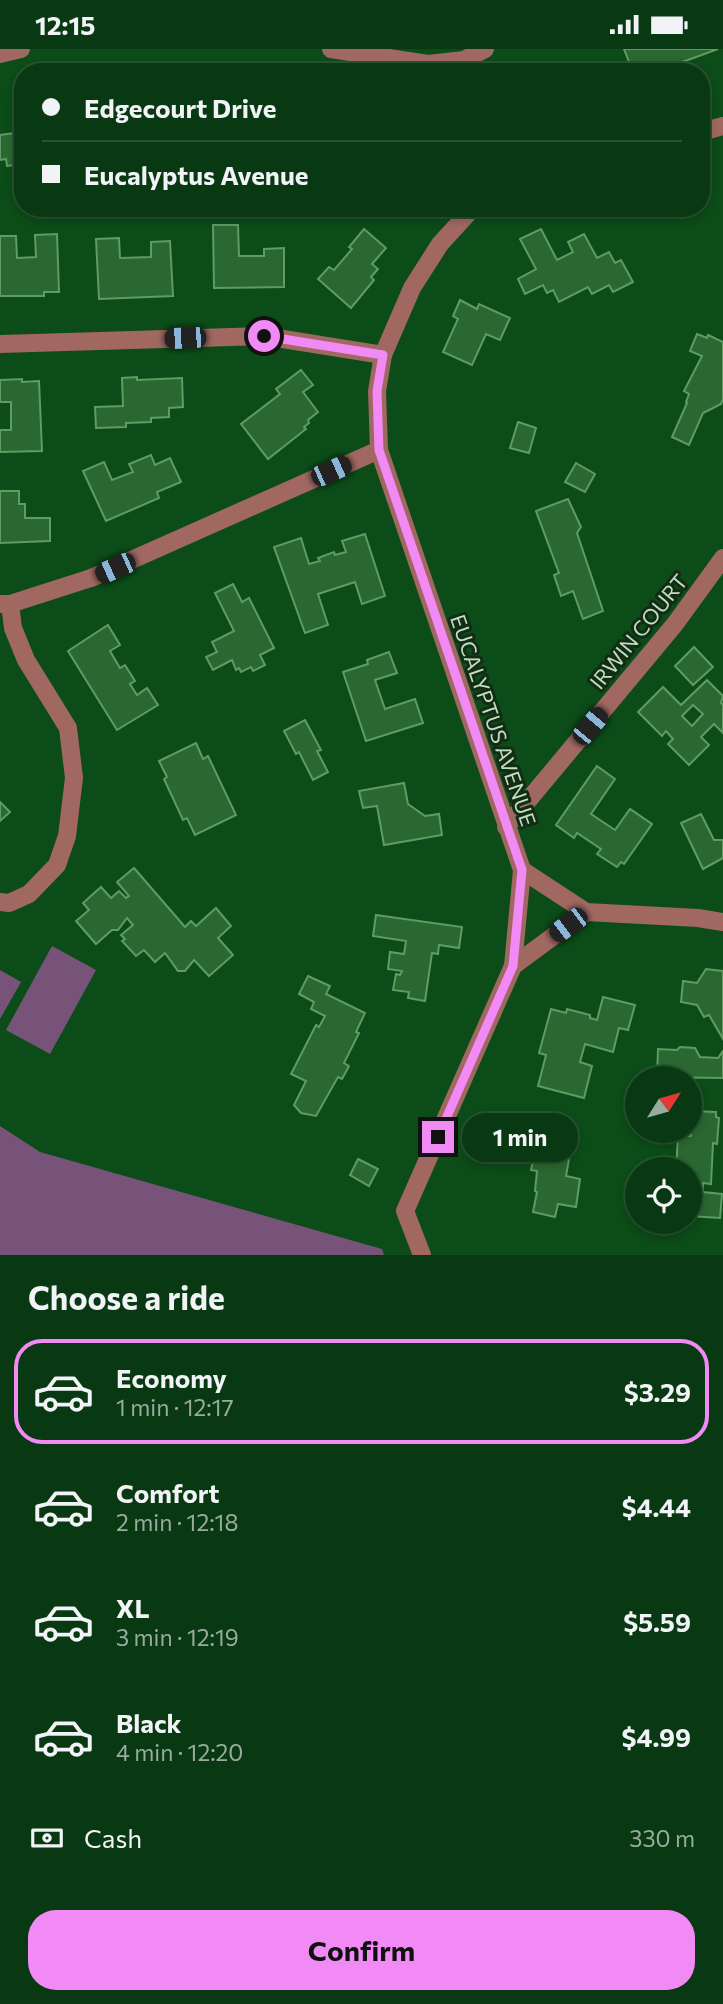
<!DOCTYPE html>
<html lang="en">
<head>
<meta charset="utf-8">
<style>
  body { margin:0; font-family:Commissioner,sans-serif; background:#12401b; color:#f1f3f6; height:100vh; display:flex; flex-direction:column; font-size:26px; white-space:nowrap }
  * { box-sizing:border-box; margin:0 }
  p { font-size:23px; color:#99ac9f }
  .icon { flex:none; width:38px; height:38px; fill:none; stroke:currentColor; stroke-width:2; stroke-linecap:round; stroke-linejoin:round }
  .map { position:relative; height:1206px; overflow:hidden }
  .drawer { display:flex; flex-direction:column; background:#093912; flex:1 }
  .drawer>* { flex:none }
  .hud { position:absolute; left:14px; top:14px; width:696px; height:154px; border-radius:28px; box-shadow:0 4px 10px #0003,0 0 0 2px #295332; display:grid; align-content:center; height:154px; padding:0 28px; background:#093912 }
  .needle { width:46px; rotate:53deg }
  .controls { position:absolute; left:625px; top:1017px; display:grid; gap:14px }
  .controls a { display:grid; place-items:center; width:77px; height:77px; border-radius:50%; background:#093912; box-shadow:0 4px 10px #0003,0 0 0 2px #295332; font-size:35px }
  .end { position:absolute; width:32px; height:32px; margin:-16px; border:9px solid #f18af4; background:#111; box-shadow:0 0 0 4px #111 }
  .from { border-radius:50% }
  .bubble { position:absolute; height:49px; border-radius:24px; background:#093912; box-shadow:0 4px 10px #0003,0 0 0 2px #295332; font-size:23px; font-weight:700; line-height:49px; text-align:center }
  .car { position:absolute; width:21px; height:42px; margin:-21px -10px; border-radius:9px; box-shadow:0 0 5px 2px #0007; background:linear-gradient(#222 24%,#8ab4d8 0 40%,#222 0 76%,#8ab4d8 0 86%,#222 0) }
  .hud b { display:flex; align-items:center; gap:24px; height:66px; font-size:26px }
  .hud b+b { border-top:2px solid #295332 }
  .hud i { width:18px; height:18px; background:#f1f3f6 }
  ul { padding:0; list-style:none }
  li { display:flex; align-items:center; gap:21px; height:105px; margin:0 14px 10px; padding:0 14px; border:4px solid transparent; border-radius:28px }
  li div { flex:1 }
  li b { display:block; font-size:26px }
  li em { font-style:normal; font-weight:700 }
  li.current { border-color:#f18af4 }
  li>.icon { width:63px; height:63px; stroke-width:1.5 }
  h2 { padding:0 28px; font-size:32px; line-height:84px }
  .pay { display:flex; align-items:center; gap:18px; height:77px; padding:0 28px; font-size:26px }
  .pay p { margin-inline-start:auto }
  .primary-button { display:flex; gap:14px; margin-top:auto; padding:14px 28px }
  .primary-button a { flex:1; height:80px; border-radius:28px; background:#f18af4; color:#111; font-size:28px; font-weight:700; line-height:80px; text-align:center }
  .status { display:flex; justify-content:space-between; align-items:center; height:49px; padding:0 35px; background:#093912; direction:ltr }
  .status svg { height:19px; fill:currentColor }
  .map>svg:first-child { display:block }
  .green { fill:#785379 }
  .building { fill:#2a6831; stroke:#5f9b63; stroke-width:2; fill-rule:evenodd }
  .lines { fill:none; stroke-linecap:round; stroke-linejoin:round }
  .minor { stroke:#a16862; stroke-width:18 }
  .route { stroke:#f18af4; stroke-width:9 }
  .labels { text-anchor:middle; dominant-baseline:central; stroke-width:6; stroke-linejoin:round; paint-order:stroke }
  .street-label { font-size:21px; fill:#c0dfc1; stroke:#132c15 }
</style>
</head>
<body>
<div class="status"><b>12:15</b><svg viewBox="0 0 49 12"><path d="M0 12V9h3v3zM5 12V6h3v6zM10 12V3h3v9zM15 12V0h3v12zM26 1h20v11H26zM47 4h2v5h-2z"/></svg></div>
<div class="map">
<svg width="723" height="1206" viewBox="0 0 723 1206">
  <rect width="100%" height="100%" fill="#0c4c18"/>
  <g class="green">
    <path d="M 52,897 L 96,921 L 50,1005 L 6,981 Z"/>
    <path d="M 0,921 L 21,933 L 0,970 Z"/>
    <path d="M 0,1077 L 40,1103 L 382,1200 L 384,1206 L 0,1206 Z"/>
  </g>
  <g class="building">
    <path d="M 624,0 L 718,0 L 655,23 L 633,23 Z"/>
    <path d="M 23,83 L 23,115 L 7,117 L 6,110 L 0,111 L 0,86 Z"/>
    <path d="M 213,176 L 238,176 L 239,207 L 264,207 L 264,200 L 284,199 L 284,238 L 214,239 Z"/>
    <path d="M 364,180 L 386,199 L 372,215 L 378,220 L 371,228 L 374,231 L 351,259 L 318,230 L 329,218 L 334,221 L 352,200 L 349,198 Z"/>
    <path d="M 541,180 L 557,211 L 573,203 L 568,193 L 584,185 L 597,209 L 609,203 L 615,214 L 621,211 L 633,233 L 613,243 L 609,236 L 592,245 L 588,238 L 559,253 L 553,241 L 547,244 L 543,236 L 525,245 L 518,230 L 536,220 L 520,190 Z"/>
    <path d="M 57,185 L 59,243 L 44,243 L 44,247 L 0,247 L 0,187 L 16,187 L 17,209 L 36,208 L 35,186 Z"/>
    <path d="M 119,189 L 120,209 L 151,208 L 151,193 L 170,192 L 173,247 L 99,250 L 96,190 Z"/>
    <path d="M 460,251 L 477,260 L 479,255 L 510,269 L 500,291 L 486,285 L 472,316 L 443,303 L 458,270 L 453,267 Z"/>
    <path d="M 697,285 L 707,289 L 708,286 L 723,293 L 723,350 L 721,355 L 703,364 L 689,396 L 672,388 L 687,354 L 686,353 L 689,345 L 684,342 L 702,307 L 690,302 Z"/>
    <path d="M 301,321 L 313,336 L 303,343 L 318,363 L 308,371 L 309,374 L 304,378 L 306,380 L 268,410 L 241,375 L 280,345 L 276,340 Z"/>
    <path d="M 137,328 L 137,331 L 182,329 L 183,358 L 169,359 L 169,368 L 151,369 L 151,373 L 126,374 L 126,378 L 96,379 L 95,358 L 123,357 L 122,329 Z"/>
    <path d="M 22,330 L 22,333 L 39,332 L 42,402 L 0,403 L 0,381 L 11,381 L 11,353 L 0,353 L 0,331 Z"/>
    <path d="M 518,373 L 536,379 L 529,404 L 510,399 Z"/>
    <path d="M 151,406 L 155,416 L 170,409 L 181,433 L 157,443 L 159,449 L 106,472 L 83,422 L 104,413 L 112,431 L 133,423 L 129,415 Z"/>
    <path d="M 576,414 L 595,425 L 585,443 L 565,433 Z"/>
    <path d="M 0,442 L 19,442 L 19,455 L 25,455 L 25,469 L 50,469 L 50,492 L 0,494 Z"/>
    <path d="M 568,450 L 581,478 L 577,484 L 603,562 L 583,570 L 573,542 L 561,547 L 554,526 L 559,524 L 536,462 Z"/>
    <path d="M 365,485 L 385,547 L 362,555 L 355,533 L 318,545 L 328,576 L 305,584 L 274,498 L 301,489 L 309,515 L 320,512 L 318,509 L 334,503 L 335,506 L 346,503 L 342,492 Z"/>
    <path d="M 233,535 L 242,553 L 249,549 L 274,599 L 260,606 L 265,616 L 253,622 L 251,618 L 241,623 L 239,619 L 236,621 L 232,611 L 213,621 L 206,608 L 217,603 L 212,593 L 234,582 L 215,544 Z"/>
    <path d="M 108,576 L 120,596 L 110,602 L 120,619 L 125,616 L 135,632 L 130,635 L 137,646 L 147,639 L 158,656 L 117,681 L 68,602 Z"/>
    <path d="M 694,598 L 713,618 L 693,636 L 675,617 Z"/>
    <path d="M 389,603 L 397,624 L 375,631 L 385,660 L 415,650 L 423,674 L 366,692 L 343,623 L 368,615 L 367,611 Z"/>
    <path d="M 707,631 L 723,647 L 721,654 L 723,656 L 723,684 L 714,675 L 701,688 L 709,696 L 689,716 L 668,695 L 673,690 L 666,682 L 662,687 L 638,663 L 663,638 L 681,656 ZM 693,656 L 703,665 L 692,677 L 682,667 Z"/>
    <path d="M 305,671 L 321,701 L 317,702 L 328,723 L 313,731 L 299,703 L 296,705 L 284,682 Z"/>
    <path d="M 196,694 L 203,710 L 208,707 L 236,766 L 195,786 L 187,769 L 183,771 L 164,730 L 167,728 L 159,712 Z"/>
    <path d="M 597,717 L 615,730 L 591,765 L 615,781 L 630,760 L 652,775 L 624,815 L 621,813 L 617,818 L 597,805 L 601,800 L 577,784 L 574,789 L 556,776 Z"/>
    <path d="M 404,734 L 408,755 L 425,767 L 439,765 L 442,786 L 384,796 L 377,757 L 363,759 L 359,742 Z"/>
    <path d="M 0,753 L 10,763 L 0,772 Z"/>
    <path d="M 701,765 L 714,791 L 723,791 L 723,809 L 703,820 L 681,774 Z"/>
    <path d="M 134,819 L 185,878 L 191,872 L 196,877 L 216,859 L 231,877 L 218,889 L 233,906 L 209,927 L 194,911 L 185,922 L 178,922 L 165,904 L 155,913 L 144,901 L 136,907 L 122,892 L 125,890 L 121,886 L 133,876 L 127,869 L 118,881 L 112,881 L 96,895 L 76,872 L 89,861 L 83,854 L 101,838 L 111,849 L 119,842 L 126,849 L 129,847 L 117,833 Z"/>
    <path d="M 376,866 L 462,878 L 459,899 L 439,896 L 438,905 L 432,904 L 425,952 L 408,949 L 409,943 L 393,941 L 396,925 L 400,926 L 402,922 L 388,920 L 390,903 L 404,905 L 406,892 L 373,887 Z"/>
    <path d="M 706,920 L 723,922 L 723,990 L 709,966 L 704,968 L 697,956 L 681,953 L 683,932 L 697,934 Z"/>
    <path d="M 308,927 L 330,937 L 326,945 L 365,964 L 356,983 L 359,984 L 344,1014 L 349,1017 L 342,1030 L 338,1028 L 316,1067 L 301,1064 L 294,1056 L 306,1032 L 291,1025 L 316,976 L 319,978 L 325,967 L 311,960 L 314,953 L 299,945 Z"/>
    <path d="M 603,948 L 635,956 L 628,981 L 619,979 L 613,1003 L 585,995 L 580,1013 L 592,1017 L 584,1049 L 538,1037 L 546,1006 L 539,1004 L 551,960 L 566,964 L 567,960 L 590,966 L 590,969 L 597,971 Z"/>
    <path d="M 680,998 L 695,999 L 700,1008 L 718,1009 L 723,1002 L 723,1029 L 657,1028 L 658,1000 L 677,1001 Z"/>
    <path d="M 692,1062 L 716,1063 L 716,1068 L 719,1069 L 717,1095 L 713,1094 L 711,1135 L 703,1134 L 703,1143 L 722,1145 L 720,1169 L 690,1167 L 690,1120 L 676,1120 L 678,1087 L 691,1087 Z"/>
    <path d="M 544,1081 L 573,1087 L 566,1127 L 580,1130 L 576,1158 L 558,1155 L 555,1168 L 533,1163 L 537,1143 L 535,1142 L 537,1122 L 531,1121 L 535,1103 L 540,1104 Z"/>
    <path d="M 358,1110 L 378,1120 L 369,1137 L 350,1126 Z"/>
  </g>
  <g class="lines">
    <g class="minor">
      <path d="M 331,0 L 428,15 L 464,11 L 485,0"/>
      <path d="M 0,5 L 21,0"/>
      <path d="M 702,83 L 723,77"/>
      <path d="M 0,295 L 264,287 L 383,306"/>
      <path d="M 0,555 L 10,555 L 91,529 L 379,401"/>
      <path d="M 506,778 L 675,575 L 723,509"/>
      <path d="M 522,821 L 586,863 L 698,869 L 723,873"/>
      <path d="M 0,853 L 9,854 L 29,845 L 57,816 L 67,787 L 74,729 L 68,679 L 26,611 L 13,579 L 10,555"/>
      <path d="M 513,917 L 586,863"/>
      <path d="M 422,1206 L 405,1162 L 513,917 L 522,821 L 379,401 L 377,342 L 383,306 L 412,239 L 440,195 L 473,159"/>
    </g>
  </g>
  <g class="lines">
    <path class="route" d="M 264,287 L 383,306 L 377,342 L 379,401 L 522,821 L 513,917 L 438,1088"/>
  </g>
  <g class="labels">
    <g class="street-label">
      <text transform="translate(638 582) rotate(-51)">IRWIN COURT</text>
      <text transform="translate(494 671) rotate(71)">EUCALYPTUS AVENUE</text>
    </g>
  </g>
</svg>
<div class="controls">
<a><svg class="needle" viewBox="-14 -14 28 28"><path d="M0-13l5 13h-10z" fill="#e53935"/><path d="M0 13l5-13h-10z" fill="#99ac9f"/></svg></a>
<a><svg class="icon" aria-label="locate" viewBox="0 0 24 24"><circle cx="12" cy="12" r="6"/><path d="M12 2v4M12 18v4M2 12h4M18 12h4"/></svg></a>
</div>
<i class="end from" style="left:264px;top:287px"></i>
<i class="end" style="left:438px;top:1088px"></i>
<div class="bubble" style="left:462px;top:1064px;width:116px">1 min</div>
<i class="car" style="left:185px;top:289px;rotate:268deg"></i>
<i class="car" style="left:331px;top:422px;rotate:66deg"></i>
<i class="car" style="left:115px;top:519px;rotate:246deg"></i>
<i class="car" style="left:590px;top:677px;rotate:40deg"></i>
<i class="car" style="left:568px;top:876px;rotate:233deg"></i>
<div class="hud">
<b><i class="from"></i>Edgecourt Drive</b>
<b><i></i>Eucalyptus Avenue</b>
</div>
</div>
<section class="drawer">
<h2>Choose a ride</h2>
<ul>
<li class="current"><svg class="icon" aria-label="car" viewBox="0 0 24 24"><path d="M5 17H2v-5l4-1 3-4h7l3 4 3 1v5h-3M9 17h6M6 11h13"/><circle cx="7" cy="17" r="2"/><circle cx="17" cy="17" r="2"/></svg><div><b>Economy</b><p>1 min · 12:17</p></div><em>$3.29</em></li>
<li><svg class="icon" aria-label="car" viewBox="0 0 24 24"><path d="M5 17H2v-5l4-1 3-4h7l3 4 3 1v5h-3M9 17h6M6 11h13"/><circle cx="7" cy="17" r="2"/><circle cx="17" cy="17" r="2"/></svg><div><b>Comfort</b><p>2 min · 12:18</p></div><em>$4.44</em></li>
<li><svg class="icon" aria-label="car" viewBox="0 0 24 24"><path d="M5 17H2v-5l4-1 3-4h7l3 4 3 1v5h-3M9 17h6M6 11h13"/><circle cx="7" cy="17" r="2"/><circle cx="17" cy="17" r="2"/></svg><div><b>XL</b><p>3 min · 12:19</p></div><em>$5.59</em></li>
<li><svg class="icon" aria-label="car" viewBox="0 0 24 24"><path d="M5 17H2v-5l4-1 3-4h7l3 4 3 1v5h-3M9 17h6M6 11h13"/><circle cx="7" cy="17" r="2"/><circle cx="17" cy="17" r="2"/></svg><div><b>Black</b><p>4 min · 12:20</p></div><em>$4.99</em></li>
</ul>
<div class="pay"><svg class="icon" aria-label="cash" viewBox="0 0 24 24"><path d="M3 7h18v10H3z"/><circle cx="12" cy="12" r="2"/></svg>Cash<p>330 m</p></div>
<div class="primary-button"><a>Confirm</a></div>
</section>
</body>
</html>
